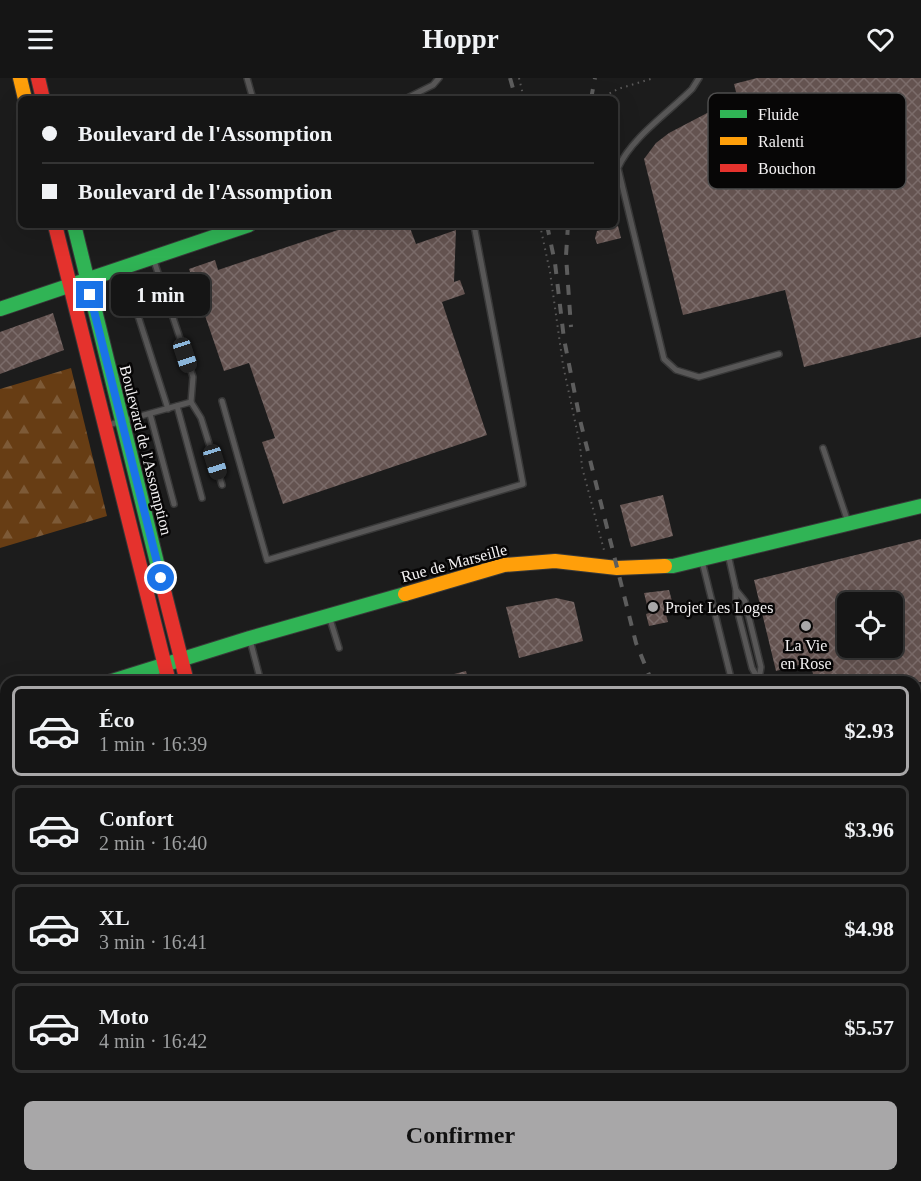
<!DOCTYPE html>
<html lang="fr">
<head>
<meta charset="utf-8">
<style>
  body { margin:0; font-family:Georgia,serif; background:#222; color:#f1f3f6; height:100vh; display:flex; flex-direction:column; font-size:22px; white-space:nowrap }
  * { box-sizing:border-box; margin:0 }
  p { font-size:20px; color:#9d9fa0 }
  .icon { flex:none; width:33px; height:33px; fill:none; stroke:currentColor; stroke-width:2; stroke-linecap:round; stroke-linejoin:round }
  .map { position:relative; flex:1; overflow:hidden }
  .sheet { position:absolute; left:0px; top:598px; width:921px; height:506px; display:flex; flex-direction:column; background:#151515; border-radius:18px 18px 0 0; box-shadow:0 6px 24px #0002,0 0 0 2px #343434 }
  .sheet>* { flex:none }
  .hud { position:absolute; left:18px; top:18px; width:600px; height:132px; border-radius:9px; box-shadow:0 6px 24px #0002,0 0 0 2px #343434; display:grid; align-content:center; height:132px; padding:0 24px; background:#151515 }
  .fabs { position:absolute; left:837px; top:514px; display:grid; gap:12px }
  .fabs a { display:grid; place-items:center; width:66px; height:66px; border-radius:9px; background:#151515; box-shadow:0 6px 24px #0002,0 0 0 2px #343434; font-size:30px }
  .end { position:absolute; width:27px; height:27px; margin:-14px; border:8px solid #1a73e8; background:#fff; box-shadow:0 0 0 3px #fff }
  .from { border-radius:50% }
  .bubble { position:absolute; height:42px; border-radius:9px; background:#151515; box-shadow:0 6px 24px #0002,0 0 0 2px #343434; font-size:20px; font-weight:800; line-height:42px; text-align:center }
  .car { position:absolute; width:18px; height:36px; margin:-18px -9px; border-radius:8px; box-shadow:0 0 4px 2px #0007; background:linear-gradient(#222 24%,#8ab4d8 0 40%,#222 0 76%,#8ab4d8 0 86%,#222 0) }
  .hud b { display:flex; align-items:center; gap:21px; height:57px; font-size:22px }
  .hud b+b { border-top:2px solid #343434 }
  .hud i { width:15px; height:15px; background:#f1f3f6 }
  ul { padding:10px 0 0; list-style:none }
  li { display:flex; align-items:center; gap:18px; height:90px; margin:0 12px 9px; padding:0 12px; border:3px solid #343434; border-radius:9px }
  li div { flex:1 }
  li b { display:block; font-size:22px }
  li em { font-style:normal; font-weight:800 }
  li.on { border-color:#a8a7a8 }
  li>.icon { width:54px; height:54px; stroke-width:1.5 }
  .primary-button { display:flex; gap:12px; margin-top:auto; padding:12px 24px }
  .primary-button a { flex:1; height:69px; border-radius:9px; background:#a8a7a8; color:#111; font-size:24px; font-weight:800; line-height:69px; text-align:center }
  header { display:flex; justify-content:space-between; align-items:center; height:78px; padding:0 24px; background:#151515; font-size:27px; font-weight:800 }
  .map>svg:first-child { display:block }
  .forest { fill:url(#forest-firs) }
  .building { fill:url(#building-cross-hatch); fill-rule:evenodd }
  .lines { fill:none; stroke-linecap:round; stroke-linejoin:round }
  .lane-casing { stroke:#393939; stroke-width:8 }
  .street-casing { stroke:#393939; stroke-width:13 }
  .fast-casing { stroke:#393939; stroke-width:16 }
  .slow-casing { stroke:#393939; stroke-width:16 }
  .jam-casing { stroke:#393939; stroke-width:16 }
  .path { stroke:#5a5959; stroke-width:2; stroke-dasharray:1.5 4.5; stroke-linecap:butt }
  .lane { stroke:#585757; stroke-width:5 }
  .street { stroke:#585757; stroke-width:10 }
  .fast { stroke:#30b455; stroke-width:14 }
  .slow { stroke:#ff9f0a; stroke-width:14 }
  .jam { stroke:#e5322d; stroke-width:14 }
  .rail { stroke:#5d5d5d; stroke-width:4; stroke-dasharray:10 10; stroke-linecap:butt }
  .route { stroke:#1a73e8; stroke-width:8 }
  .poi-dot { fill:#a8a7a8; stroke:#070606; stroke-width:2 }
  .labels { text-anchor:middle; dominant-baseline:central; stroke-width:5; stroke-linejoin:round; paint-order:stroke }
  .street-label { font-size:16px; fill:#f4f2f3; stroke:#070606 }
  .poi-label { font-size:16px; fill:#f4f2f3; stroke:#070606; text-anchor:start }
  .key { fill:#070606; stroke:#4e4d4d; stroke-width:1.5 }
  .key-label { font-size:16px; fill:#f4f2f3 }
</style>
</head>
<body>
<header><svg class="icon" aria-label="menu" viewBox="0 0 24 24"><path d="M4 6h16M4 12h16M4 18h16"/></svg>Hoppr<svg class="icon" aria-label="heart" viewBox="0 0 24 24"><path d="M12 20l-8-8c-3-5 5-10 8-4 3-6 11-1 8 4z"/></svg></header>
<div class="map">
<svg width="921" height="1103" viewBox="0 0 921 1103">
  <defs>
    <pattern id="forest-firs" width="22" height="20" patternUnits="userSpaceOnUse" patternTransform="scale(1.5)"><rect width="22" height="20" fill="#673d14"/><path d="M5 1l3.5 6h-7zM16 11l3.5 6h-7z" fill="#7d5a37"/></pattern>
    <pattern id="building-cross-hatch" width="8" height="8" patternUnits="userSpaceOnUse" patternTransform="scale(1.5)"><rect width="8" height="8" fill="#645350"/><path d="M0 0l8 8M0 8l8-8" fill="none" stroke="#7b6c6a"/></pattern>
  </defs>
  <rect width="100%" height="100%" fill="#1c1c1c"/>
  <path class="forest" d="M 71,290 L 107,438 L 0,470 L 0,311 Z"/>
  <g class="building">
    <path d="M 757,0 L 921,0 L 921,259 L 804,289 L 785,212 L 683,237 L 644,81 L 656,65 L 669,55 L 711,33 L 739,26 L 734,6 Z"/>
    <path d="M 353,147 L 409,147 L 416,166 L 456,152 L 454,204 L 460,202 L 465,216 L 442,224 L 487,357 L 283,426 L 262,364 L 275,360 L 249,285 L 224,293 L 189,191 L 215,182 L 218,192 Z"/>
    <path d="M 618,148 L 621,160 L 597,166 L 595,160 L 597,153 Z"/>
    <path d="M 53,235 L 64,272 L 0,296 L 0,254 Z"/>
    <path d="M 663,417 L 673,458 L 631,469 L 620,427 Z"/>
    <path d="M 921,461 L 921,604 L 815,604 L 810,584 L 776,593 L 754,502 ZM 848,525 L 892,525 L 892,570 L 848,570 Z"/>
    <path d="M 669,512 L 672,523 L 663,525 L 668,544 L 649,548 L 646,536 L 649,535 L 644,515 Z"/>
    <path d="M 556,520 L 574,524 L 583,563 L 519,580 L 506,529 Z"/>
    <path d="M 466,593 L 469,604 L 435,604 L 434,601 Z"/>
  </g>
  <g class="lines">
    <defs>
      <g id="lane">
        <path d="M 247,0 L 253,21"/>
        <path d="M 699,0 L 692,11 C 669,34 631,60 618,90 L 664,281 L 676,292 L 699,299 L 779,276"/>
        <path d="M 405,21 L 433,7 L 439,0"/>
        <path d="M 163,209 L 132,219 L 168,331"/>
        <path d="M 222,323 L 267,482 L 523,406 L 474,147"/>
        <path d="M 191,324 L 201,340 L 222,407"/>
        <path d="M 177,328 L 202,420"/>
        <path d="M 150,336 L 174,426"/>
        <path d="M 108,347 L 191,324 L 193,299 L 153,180"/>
        <path d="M 823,370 L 848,444"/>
        <path d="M 728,476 L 736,512 L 736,527 L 752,590 L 760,604"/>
        <path d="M 702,483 L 732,604"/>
        <path d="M 736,512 L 745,523 L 761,589 L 759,601"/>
        <path d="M 329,538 L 339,570"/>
        <path d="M 250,562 L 261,604"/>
        <path d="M 915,727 L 921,726"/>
        <path d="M 0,848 L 5,846 L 6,848"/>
        <path d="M 915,922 L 921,921"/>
        <path d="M 196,1098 L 197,1103"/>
        <path d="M 233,1098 L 234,1103"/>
        <path d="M 267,1098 L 268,1103"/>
        <path d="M 355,1098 L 356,1103"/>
        <path d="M 907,1098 L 908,1103"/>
      </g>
      <g id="street">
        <path d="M 0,641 L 6,639"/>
        <path d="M 0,996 L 6,995"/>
      </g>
      <g id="fast">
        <path d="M 74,147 L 162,505"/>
        <path d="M 0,231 L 249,147"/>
        <path d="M 665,488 L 673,488 L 921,428"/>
        <path d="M 109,604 L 250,560 L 405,516"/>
      </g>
      <g id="slow">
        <path d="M 20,0 L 25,21"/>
        <path d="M 405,516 L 504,487 L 555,483 L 617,490 L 665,488"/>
      </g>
      <g id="jam">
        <path d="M 38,0 L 43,21"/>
        <path d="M 55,147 L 169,604"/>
        <path d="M 162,505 L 187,604"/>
        <path d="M 287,1098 L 288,1103"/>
        <path d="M 305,1098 L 306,1103"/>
      </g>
    </defs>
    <use href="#lane" class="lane-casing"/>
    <use href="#street" class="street-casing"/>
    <use href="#fast" class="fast-casing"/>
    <use href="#slow" class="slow-casing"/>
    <use href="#jam" class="jam-casing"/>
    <g class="path">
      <path d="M 519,0 L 524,21"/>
      <path d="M 599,21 L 618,11 L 654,0"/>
      <path d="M 540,147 L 550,194 L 563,287 L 580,367 L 582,389 L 605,476"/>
      <path d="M 915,744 L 921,743"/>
      <path d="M 915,793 L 921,819"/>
    </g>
    <use href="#lane" class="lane"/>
    <use href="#street" class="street"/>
    <use href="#fast" class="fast"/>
    <use href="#slow" class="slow"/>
    <use href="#jam" class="jam"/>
    <g class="rail">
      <path d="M 510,0 L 516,21"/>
      <path d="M 591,21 L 595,0"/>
      <path d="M 547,147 L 555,185 L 564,261 L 580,342 L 636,565 L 652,604"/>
      <path d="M 568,147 L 566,178 L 571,249"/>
    </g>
  </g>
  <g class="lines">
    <path class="route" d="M 90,217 L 161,500"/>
  </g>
  <g class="poi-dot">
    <circle cx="653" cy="529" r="6"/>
    <circle cx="806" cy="548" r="6"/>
  </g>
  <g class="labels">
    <g class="street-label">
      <text transform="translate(146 372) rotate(76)">Boulevard de l'Assomption</text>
      <text transform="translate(454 485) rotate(-15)">Rue de Marseille</text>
    </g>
    <g class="poi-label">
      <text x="665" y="529">Projet Les Loges</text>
      <text x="806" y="567" text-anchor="middle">La Vie<tspan x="806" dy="18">en Rose</tspan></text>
    </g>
  </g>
  <rect x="708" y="15" width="198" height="96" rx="9" class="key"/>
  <rect x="720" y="32" width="27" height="8" fill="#30b455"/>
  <rect x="720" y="59" width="27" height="8" fill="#ff9f0a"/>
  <rect x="720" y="86" width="27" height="8" fill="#e5322d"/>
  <g class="key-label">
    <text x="758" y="42">Fluide</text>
    <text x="758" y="69">Ralenti</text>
    <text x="758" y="96">Bouchon</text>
  </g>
</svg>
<div class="fabs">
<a><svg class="icon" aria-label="locate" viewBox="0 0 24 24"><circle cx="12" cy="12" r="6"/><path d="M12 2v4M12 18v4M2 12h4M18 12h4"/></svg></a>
</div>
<i class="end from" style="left:161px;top:500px"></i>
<i class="end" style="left:90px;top:217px"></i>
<div class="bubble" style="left:111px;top:196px;width:99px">1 min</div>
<i class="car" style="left:185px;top:277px;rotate:162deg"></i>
<i class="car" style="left:215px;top:384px;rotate:163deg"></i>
<div class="hud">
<b><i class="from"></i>Boulevard de l'Assomption</b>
<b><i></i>Boulevard de l'Assomption</b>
</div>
<section class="sheet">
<ul>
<li class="on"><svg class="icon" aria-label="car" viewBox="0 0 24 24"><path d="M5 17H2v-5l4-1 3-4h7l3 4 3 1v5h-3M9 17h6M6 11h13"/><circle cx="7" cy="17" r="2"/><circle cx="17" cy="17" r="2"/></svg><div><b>Éco</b><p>1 min · 16:39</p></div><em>$2.93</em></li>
<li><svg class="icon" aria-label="car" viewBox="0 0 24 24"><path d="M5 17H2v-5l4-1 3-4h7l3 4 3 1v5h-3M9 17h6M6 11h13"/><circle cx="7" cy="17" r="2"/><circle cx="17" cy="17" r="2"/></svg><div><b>Confort</b><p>2 min · 16:40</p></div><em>$3.96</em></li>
<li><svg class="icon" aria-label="car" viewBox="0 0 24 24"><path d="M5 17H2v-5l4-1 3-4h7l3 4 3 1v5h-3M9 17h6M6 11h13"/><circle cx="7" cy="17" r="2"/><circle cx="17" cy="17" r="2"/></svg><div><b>XL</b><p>3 min · 16:41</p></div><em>$4.98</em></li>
<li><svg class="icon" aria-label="car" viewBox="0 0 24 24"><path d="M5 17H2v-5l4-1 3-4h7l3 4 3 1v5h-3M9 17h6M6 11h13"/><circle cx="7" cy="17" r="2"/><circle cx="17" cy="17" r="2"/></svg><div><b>Moto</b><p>4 min · 16:42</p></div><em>$5.57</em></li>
</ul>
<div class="primary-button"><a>Confirmer</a></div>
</section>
</div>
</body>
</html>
